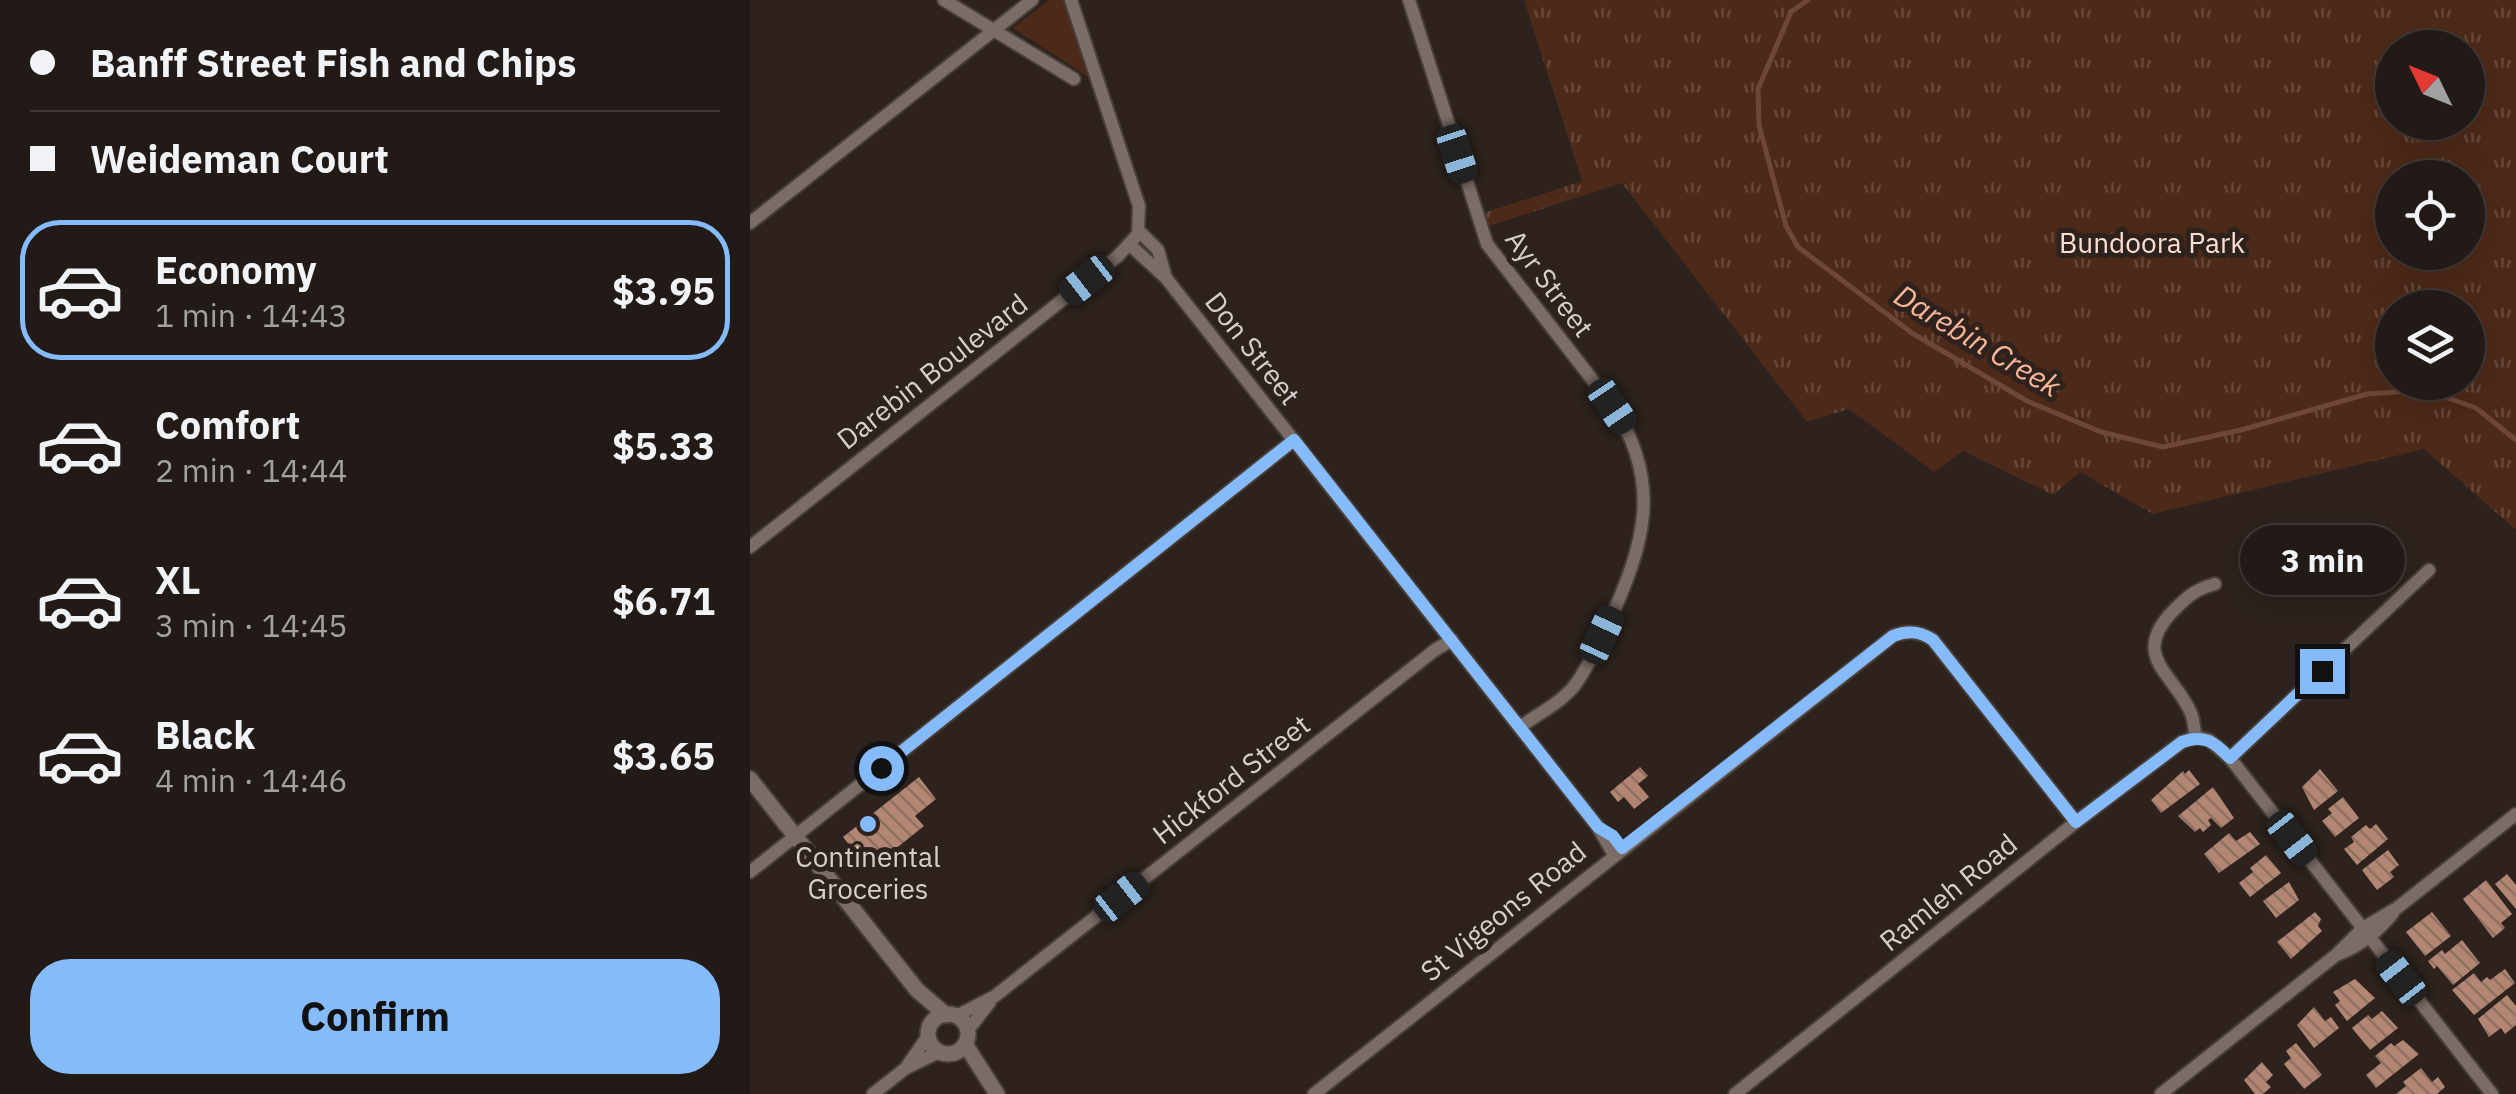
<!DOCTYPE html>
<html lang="en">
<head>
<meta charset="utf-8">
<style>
  body { margin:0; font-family:"IBM Plex Sans",sans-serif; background:#2e2723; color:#f1f3f6; height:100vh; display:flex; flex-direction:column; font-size:38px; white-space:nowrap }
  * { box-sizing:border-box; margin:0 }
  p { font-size:32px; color:#a2a1a1 }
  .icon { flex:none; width:55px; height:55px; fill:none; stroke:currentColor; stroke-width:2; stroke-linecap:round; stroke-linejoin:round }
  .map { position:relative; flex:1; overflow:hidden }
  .side { display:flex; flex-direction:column; background:#221a16; width:750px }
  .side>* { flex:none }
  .top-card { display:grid; align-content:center; height:220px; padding:0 30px; background:#221a16 }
  .needle { width:65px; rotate:313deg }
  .controls { position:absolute; left:1625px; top:30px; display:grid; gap:20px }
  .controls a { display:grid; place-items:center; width:110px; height:110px; border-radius:50%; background:#221a16; box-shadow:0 10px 40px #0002,0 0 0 2px #3f3835; font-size:50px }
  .end { position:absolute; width:45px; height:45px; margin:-22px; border:12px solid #86bbfb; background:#111; box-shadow:0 0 0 5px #111 }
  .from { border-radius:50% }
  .bubble { position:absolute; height:70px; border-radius:35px; background:#221a16; box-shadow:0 10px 40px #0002,0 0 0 2px #3f3835; font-size:32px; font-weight:700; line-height:70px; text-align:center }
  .car { position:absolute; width:30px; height:60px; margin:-30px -15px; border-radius:12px; box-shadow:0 0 8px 2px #0007; background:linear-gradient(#222 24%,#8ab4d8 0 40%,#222 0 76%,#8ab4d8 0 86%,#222 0) }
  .top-card b { display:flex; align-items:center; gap:35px; height:95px; font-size:38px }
  .top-card b+b { border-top:2px solid #3f3835 }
  .top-card i { width:25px; height:25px; background:#f1f3f6 }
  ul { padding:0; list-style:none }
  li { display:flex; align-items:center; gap:30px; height:140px; margin:0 20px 15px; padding:0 10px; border:5px solid transparent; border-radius:40px }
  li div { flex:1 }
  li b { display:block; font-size:38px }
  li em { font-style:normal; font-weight:700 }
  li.active { border-color:#86bbfb }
  li>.icon { width:90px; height:90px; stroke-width:1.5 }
  .button { display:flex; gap:20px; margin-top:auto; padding:20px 30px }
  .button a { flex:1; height:115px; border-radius:40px; background:#86bbfb; color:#111; font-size:40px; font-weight:700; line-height:115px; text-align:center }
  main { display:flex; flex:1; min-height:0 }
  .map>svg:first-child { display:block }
  .green { fill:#4d2919 }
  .park { fill:url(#park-tufts); fill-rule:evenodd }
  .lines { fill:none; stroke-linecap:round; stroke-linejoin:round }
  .stream { stroke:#6f4737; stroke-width:5 }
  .building { fill:url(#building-back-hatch) }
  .minor-casing { stroke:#473e3a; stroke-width:16 }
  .tertiary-casing { stroke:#473e3a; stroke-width:19 }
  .minor { stroke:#7a6c66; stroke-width:12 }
  .tertiary { stroke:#7a6c66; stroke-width:15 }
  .route { stroke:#86bbfb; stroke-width:12 }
  .poi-dot { fill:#86bbfb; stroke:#2d221d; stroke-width:4 }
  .labels { text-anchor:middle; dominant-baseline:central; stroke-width:10; stroke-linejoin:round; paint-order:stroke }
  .park-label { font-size:28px; fill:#fbded1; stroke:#2d221d }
  .street-label { font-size:28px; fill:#d7cfcc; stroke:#2d221d }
  .poi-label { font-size:28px; fill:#d7cfcc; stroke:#2d221d }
  .water-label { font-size:30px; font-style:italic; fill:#fab597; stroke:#2d221d }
</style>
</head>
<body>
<main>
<section class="side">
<div class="top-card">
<b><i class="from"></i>Banff Street Fish and Chips</b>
<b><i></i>Weideman Court</b>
</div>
<ul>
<li class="active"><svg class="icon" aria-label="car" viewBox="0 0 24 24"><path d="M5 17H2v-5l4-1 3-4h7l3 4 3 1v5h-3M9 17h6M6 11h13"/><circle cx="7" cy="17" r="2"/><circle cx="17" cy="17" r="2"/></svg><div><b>Economy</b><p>1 min · 14:43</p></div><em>$3.95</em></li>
<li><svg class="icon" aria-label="car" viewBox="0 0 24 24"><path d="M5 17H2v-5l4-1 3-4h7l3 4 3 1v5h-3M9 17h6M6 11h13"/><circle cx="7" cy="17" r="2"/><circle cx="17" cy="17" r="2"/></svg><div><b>Comfort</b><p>2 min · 14:44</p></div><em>$5.33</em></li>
<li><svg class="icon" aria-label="car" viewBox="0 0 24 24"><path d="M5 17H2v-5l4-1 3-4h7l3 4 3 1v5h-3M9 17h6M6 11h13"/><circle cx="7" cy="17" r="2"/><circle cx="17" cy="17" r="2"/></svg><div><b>XL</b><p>3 min · 14:45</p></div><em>$6.71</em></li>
<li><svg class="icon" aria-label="car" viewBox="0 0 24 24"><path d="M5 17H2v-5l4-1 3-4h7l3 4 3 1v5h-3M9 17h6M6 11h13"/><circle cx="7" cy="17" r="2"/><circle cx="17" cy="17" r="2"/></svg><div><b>Black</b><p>4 min · 14:46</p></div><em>$3.65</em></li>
</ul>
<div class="button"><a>Confirm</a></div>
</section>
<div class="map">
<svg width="1766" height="1094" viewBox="0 0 1766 1094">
  <defs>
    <pattern id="park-tufts" width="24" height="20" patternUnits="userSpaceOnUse" patternTransform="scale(2.5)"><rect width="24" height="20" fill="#4d2919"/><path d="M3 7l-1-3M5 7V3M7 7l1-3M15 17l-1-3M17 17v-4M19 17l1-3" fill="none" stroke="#664739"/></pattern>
    <pattern id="building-back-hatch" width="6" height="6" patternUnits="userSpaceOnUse" patternTransform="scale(2.5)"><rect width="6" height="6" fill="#b28673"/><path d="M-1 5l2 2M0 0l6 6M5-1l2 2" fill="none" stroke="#907063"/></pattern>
  </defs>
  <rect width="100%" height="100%" fill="#2d221d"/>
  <path class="green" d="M 299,0 L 315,0 L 340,78 L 263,28 Z"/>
  <path class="park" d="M 774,0 L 1766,0 L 1766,530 L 1674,449 L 1403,514 L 1330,472 L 1303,495 L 1213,451 L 1184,472 L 1099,409 L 1057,422 L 872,183 L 739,226 L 734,213 L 832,181 ZM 1642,48 L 1718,48 L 1718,122 L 1642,122 ZM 1642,178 L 1718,178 L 1718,252 L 1642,252 ZM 1642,308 L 1718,308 L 1718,382 L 1642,382 Z"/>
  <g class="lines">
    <path class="stream" d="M 1058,0 L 1041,12 L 1008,89 L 1009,125 L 1036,226 L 1048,247 L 1162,333 L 1277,401 L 1351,432 L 1413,447 L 1491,430 L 1617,394 L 1676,390 L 1726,408 L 1766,440"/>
  </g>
  <g class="building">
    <path d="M 890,767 L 898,776 L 888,784 L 899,797 L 884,809 L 874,797 L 868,802 L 860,792 Z"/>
    <path d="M 1570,769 L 1588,791 L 1564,810 L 1552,787 Z"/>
    <path d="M 1439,770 L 1450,784 L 1411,813 L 1401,800 L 1433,771 L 1435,774 Z"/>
    <path d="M 169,777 L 186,799 L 165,816 L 174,826 L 119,870 L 93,837 Z"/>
    <path d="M 1463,787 L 1484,818 L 1471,828 L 1461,818 L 1458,820 L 1461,825 L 1453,832 L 1450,828 L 1445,832 L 1428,816 Z"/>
    <path d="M 1593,797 L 1609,818 L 1585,837 L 1572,821 L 1582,813 L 1578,809 Z"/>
    <path d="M 1626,824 L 1638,839 L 1607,865 L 1594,849 L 1604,842 L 1601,837 L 1616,825 L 1620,829 Z"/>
    <path d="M 1500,832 L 1510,844 L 1469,873 L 1454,854 L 1479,833 L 1486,841 Z"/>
    <path d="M 1638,850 L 1649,865 L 1640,872 L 1644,877 L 1627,890 L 1612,870 Z"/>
    <path d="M 1516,855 L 1531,873 L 1500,897 L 1489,883 L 1503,872 L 1500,868 Z"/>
    <path d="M 1757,874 L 1766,885 L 1766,909 L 1745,884 Z"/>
    <path d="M 1736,880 L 1762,914 L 1751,923 L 1755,928 L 1743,938 L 1713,899 Z"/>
    <path d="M 1539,882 L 1549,900 L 1526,918 L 1513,901 Z"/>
    <path d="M 1565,912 L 1571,919 L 1568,926 L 1572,931 L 1541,959 L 1527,942 Z"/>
    <path d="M 1682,912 L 1701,936 L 1675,956 L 1656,932 Z"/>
    <path d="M 1712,940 L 1730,963 L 1703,985 L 1687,966 L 1684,969 L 1678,961 L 1692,950 L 1695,954 Z"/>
    <path d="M 1755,969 L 1765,983 L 1724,1015 L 1702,990 L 1724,973 L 1731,982 L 1737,977 L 1740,980 Z"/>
    <path d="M 1605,979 L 1625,998 L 1597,1021 L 1585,1005 L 1590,1001 L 1583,992 Z"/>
    <path d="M 1757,995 L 1766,1006 L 1766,1025 L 1755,1034 L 1751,1028 L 1739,1037 L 1728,1019 Z"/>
    <path d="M 1564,1007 L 1575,1021 L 1581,1017 L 1589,1028 L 1564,1048 L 1547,1025 Z"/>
    <path d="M 1632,1011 L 1648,1028 L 1620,1050 L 1602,1028 L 1618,1015 L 1622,1019 Z"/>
    <path d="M 1653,1040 L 1669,1054 L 1626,1088 L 1616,1075 L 1631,1063 L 1625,1056 L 1641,1043 L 1644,1046 Z"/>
    <path d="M 1546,1043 L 1572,1075 L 1554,1089 L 1534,1064 L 1541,1058 L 1536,1051 Z"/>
    <path d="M 1512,1062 L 1523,1075 L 1516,1082 L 1521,1087 L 1513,1094 L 1505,1094 L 1494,1080 Z"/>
    <path d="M 1671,1068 L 1682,1082 L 1688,1077 L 1695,1087 L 1687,1094 L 1646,1094 L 1656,1086 L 1653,1082 Z"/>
  </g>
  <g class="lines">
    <defs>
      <g id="minor">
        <path d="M 194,0 L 324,79"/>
        <path d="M 659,0 L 737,244 L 862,405 C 914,483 894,546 858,624 C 848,644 839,666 825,685 C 812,702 788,714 770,727"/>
        <path d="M 0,223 L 282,0"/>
        <path d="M 389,231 L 408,250 L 416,278"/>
        <path d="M 380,245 L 416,278 L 848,827 L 864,855"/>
        <path d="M 0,547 L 368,256 L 388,234 L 389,206 L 321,0"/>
        <path d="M 1446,737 L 1459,740 L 1480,758 L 1742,1094"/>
        <path d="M 1446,737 C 1444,730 1444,720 1441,713 C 1424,673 1378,656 1425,609 C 1439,595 1447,589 1465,584"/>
        <path d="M 1480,758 L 1679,570"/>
        <path d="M 0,872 L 544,440"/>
        <path d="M 1589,954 C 1611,945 1628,932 1643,913"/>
        <path d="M 206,1016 L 245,996 L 685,650 L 702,640"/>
        <path d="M 218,1030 L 240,1002"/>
        <path d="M 157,1066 L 178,1036"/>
        <path d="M 123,1094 L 156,1068 L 189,1052"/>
        <path d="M 564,1094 L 1143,636 C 1158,630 1170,631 1183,640 L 1326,822"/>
        <path d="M 985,1094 L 1326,822 L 1432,742 L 1446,737"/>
        <path d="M 1411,1094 L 1586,955 L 1613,928 L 1647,908 L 1766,814"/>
      </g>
      <g id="tertiary">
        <path d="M 0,779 L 167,990 L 196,1015"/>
        <circle cx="198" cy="1034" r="20"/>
        <path d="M 215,1044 L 247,1094"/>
      </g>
    </defs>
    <use href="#minor" class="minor-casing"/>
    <use href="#tertiary" class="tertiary-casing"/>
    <use href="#minor" class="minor"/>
    <use href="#tertiary" class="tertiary"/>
  </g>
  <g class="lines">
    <path class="route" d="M 131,768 L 544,440 L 848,827 L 863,836 L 872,848 L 1143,636 C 1158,630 1170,631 1183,640 L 1326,822 L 1432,742 C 1454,734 1465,742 1480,758 L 1572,671"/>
  </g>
  <circle class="poi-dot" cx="118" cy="824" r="10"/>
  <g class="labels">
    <g class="park-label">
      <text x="1402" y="242">Bundoora Park</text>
    </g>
    <g class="street-label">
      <text transform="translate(800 283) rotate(53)">Ayr Street</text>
      <text transform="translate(503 348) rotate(52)">Don Street</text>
      <text transform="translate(182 371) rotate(-38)">Darebin Boulevard</text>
      <text transform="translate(481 779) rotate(-38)">Hickford Street</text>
      <text transform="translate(1198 892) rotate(-39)">Ramleh Road</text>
      <text transform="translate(753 911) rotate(-39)">St Vigeons Road</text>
    </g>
    <g class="poi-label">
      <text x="118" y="856">Continental<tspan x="118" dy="32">Groceries</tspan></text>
    </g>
    <g class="water-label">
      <text transform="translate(1228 340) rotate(31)">Darebin Creek</text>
    </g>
  </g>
</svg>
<div class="controls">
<a><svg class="needle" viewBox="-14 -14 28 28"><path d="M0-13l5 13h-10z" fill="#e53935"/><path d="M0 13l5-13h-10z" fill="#a2a1a1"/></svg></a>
<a><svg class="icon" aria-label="locate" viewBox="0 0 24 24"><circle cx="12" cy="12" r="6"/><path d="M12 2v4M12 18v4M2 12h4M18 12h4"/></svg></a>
<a><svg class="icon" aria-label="layers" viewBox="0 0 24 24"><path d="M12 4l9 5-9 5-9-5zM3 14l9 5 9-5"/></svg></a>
</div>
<i class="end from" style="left:131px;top:768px"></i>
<i class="end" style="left:1572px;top:671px"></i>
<div class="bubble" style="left:1490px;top:525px;width:165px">3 min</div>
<i class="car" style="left:707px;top:154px;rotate:162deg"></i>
<i class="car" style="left:337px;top:280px;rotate:232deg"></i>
<i class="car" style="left:862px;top:406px;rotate:146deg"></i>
<i class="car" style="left:852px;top:635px;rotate:25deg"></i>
<i class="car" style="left:1542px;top:838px;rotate:142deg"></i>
<i class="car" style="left:371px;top:897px;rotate:52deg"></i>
<i class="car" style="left:1651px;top:978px;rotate:322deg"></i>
</div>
</main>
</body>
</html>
